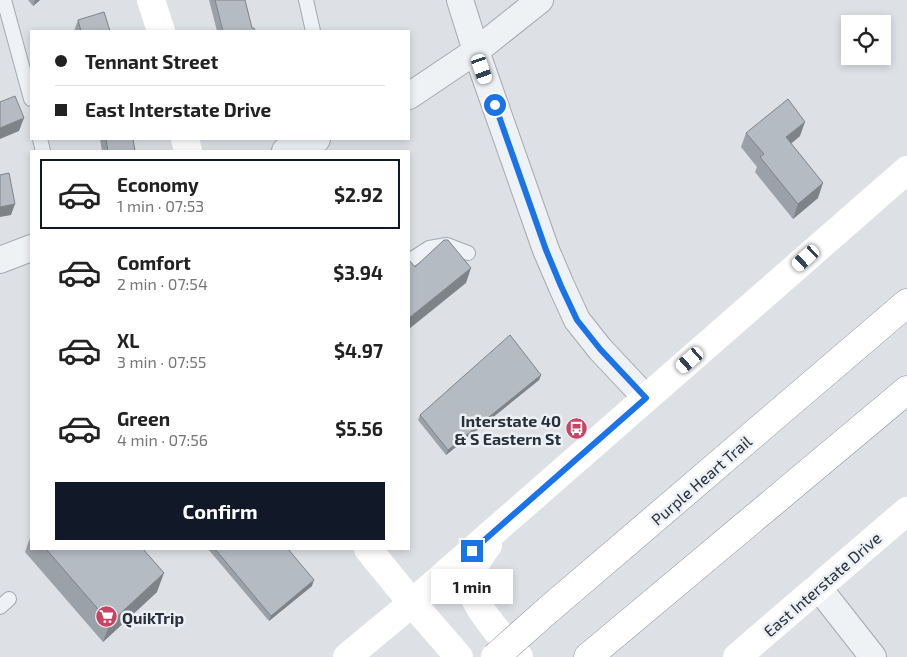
<!DOCTYPE html>
<html lang="en">
<head>
<meta charset="utf-8">
<style>
  body { margin:0; font-family:"Exo 2",sans-serif; background:#f2f2f2; color:#222; height:100vh; display:flex; flex-direction:column; font-size:19px; white-space:nowrap }
  * { box-sizing:border-box; margin:0 }
  p { font-size:16px; color:#767676 }
  .icon { flex:none; width:28px; height:28px; fill:none; stroke:currentColor; stroke-width:2; stroke-linecap:round; stroke-linejoin:round }
  .map { position:relative; flex:1; overflow:hidden }
  .drawer { position:absolute; left:30px; top:150px; width:380px; height:400px; display:flex; flex-direction:column; background:#fff; border-radius:0px; box-shadow:0 2px 8px #0003 }
  .drawer>* { flex:none }
  .guide { position:absolute; left:30px; top:30px; width:380px; height:110px; border-radius:0px; box-shadow:0 2px 8px #0003; display:grid; align-content:center; height:110px; padding:0 25px; background:#fff }
  .controls { position:absolute; left:841px; top:15px; display:grid; gap:10px }
  .controls a { display:grid; place-items:center; width:50px; height:50px; border-radius:0px; background:#fff; box-shadow:0 2px 8px #0003; font-size:25px }
  .end { position:absolute; width:22px; height:22px; margin:-11px; border:6px solid #1a73e8; background:#fff; box-shadow:0 0 0 2px #fff }
  .from { border-radius:50% }
  .bubble { position:absolute; height:35px; border-radius:0px; background:#fff; box-shadow:0 2px 8px #0003; font-size:16px; font-weight:700; line-height:35px; text-align:center }
  .car { position:absolute; width:15px; height:30px; margin:-15px -8px; border-radius:6px; box-shadow:0 0 4px 1px #0007; background:linear-gradient(#fff 24%,#345 0 40%,#fff 0 76%,#345 0 86%,#fff 0) }
  .guide b { display:flex; align-items:center; gap:18px; height:48px; font-size:19px }
  .guide b+b { border-top:1px solid #e0e0e0 }
  .guide i { width:12px; height:12px; background:#222 }
  ul { padding:9px 0 0; list-style:none }
  li { display:flex; align-items:center; gap:15px; height:70px; margin:0 10px 8px; padding:0 15px; border:2px solid transparent; border-radius:0px }
  li div { flex:1 }
  li b { display:block; font-size:19px }
  li em { font-style:normal; font-weight:700 }
  li.current { border-color:#111827 }
  li>.icon { width:45px; height:45px; stroke-width:1.5 }
  .cta { display:flex; gap:10px; margin-top:auto; padding:10px 25px }
  .cta a { flex:1; height:58px; border-radius:0px; background:#111827; color:#fff; font-size:20px; font-weight:700; line-height:58px; text-align:center }
  .map>svg:first-child { display:block }
  .lines { fill:none; stroke-linecap:round; stroke-linejoin:round }
  .lane-casing { stroke:#a3a9b0; stroke-width:16 }
  .street-casing { stroke:#a3a9b0; stroke-width:28 }
  .highway-casing { stroke:#85909d; stroke-width:29 }
  .lane { stroke:#eff2f5; stroke-width:14 }
  .street { stroke:#eff2f5; stroke-width:26 }
  .secondary { stroke:#fff; stroke-width:28 }
  .highway { stroke:#fff; stroke-width:28 }
  .highway-bridge-casing { stroke:#85909d; stroke-width:29; stroke-linecap:butt }
  .highway-bridge { stroke:#fff; stroke-width:28 }
  .wall { fill:#9ba1a8 }
  .shaded-wall { fill:#7e8388 }
  .building { fill:#b4bbc3; stroke:#7e8388 }
  .route { stroke:#1a73e8; stroke-width:6 }
  .labels { text-anchor:middle; dominant-baseline:central; stroke-width:5; stroke-linejoin:round; paint-order:stroke }
  .poi-label { font-size:16px; font-weight:bold; fill:#27313c; stroke:#ecf0f4; text-anchor:end }
  .street-label { font-size:16px; fill:#27313c; stroke:#ecf0f4 }
</style>
</head>
<body>
<div class="map">
<svg width="907" height="657" viewBox="0 0 907 657">
  <rect width="100%" height="100%" fill="#dde1e6"/>
  <g class="lines">
    <defs>
      <g id="lane">
        <path d="M 4,0 L 31,99"/>
        <path d="M 306,0 L 313,31"/>
        <path d="M 40,139 L 43,151"/>
        <path d="M 409,261 L 429,248 L 447,245 L 468,253"/>
        <path d="M 0,607 L 9,599"/>
      </g>
      <g id="street">
        <path d="M 460,0 L 476,51 L 546,250 L 561,285 L 577,320 L 600,349 L 646,398"/>
        <path d="M 409,96 L 476,51 L 540,0"/>
        <path d="M 285,151 L 317,139"/>
        <path d="M 0,260 L 31,248"/>
        <path d="M 818,587 L 873,657"/>
      </g>
      <g id="highway">
        <path d="M 548,610 L 907,303"/>
        <path d="M 588,657 L 907,390"/>
      </g>
    </defs>
    <use href="#lane" class="lane-casing"/>
    <use href="#street" class="street-casing"/>
    <use href="#highway" class="highway-casing"/>
    <use href="#lane" class="lane"/>
    <use href="#street" class="street"/>
    <g class="secondary">
      <path d="M 151,0 L 161,31"/>
      <path d="M 185,139 L 188,151"/>
      <path d="M 488,545 C 482,554 471,567 470,579 C 466,598 506,642 519,657"/>
      <path d="M 368,549 L 412,603 L 459,657"/>
      <path d="M 347,657 L 412,603 L 907,170"/>
      <path d="M 737,657 L 907,511"/>
    </g>
    <use href="#highway" class="highway"/>
    <defs>
      <path id="highway-bridge" d="M 495,657 L 548,610"/>
    </defs>
    <use href="#highway-bridge" class="highway-bridge-casing"/>
    <use href="#highway-bridge" class="highway-bridge"/>
  </g>
  <g class="wall">
    <path d="M 28,0 L 40,0 L 33,6 Z"/>
    <path d="M 209,0 L 245,0 L 252,28 L 255,31 L 217,31 Z"/>
    <path d="M 78,20 L 110,31 L 74,31 Z"/>
    <path d="M 746,133 L 800,136 L 791,144 L 818,198 L 793,219 L 755,172 L 757,167 L 741,147 Z"/>
    <path d="M 100,139 L 133,139 L 135,151 L 102,151 Z"/>
    <path d="M 541,375 L 539,380 L 446,455 L 418,420 L 420,415 Z"/>
    <path d="M 31,535 L 31,549 L 143,549 L 157,592 L 103,642 L 25,552 Z"/>
    <path d="M 208,549 L 288,549 L 312,586 L 269,621 Z"/>
  </g>
  <g class="shaded-wall">
    <path d="M 35,0 L 40,0 L 33,6 Z"/>
    <path d="M 24,118 L 19,131 L 0,139 L 0,128 Z"/>
    <path d="M 805,122 L 800,136 L 780,152 L 786,137 Z"/>
    <path d="M 823,183 L 818,198 L 793,219 L 798,204 Z"/>
    <path d="M 15,204 L 11,215 L 0,217 L 0,207 Z"/>
    <path d="M 471,268 L 466,283 L 409,329 L 409,318 Z"/>
    <path d="M 541,375 L 539,380 L 446,455 L 448,450 Z"/>
    <path d="M 164,573 L 157,592 L 103,642 L 110,623 Z"/>
    <path d="M 314,580 L 312,586 L 269,621 L 271,616 Z"/>
  </g>
  <g class="building">
    <path d="M 215,0 L 245,0 L 252,28 L 254,28 L 255,31 L 223,31 Z"/>
    <path d="M 104,12 L 110,31 L 81,31 L 78,20 Z"/>
    <path d="M 15,96 L 24,118 L 0,128 L 0,102 Z"/>
    <path d="M 788,99 L 805,122 L 786,137 L 823,183 L 798,204 L 760,157 L 764,154 L 746,133 Z"/>
    <path d="M 106,139 L 133,139 L 135,151 L 108,151 Z"/>
    <path d="M 9,173 L 15,204 L 0,207 L 0,175 Z"/>
    <path d="M 444,240 L 448,240 L 471,268 L 409,318 L 409,260 L 415,267 Z"/>
    <path d="M 510,335 L 541,375 L 448,450 L 420,415 Z"/>
    <path d="M 46,549 L 143,549 L 164,573 L 110,623 Z"/>
    <path d="M 215,549 L 288,549 L 314,580 L 271,616 Z"/>
  </g>
  <g class="lines">
    <path class="route" d="M 472,551 L 646,398 L 600,349 L 577,320 L 561,286 L 546,250 L 495,105"/>
  </g>
  <defs>
    <symbol id="bus-disc" viewBox="-11 -11 22 22"><circle r="9.5" fill="#ca4363" stroke="#ecf0f4"/><path d="M-5-6H5V4H4V6H2V4H-2V6H-4V4H-5ZM-3.5-4V0h7V-4ZM-3.5 1.2v1.5H-2V1.2ZM2 1.2v1.5H3.5V1.2Z" fill="#fff"/></symbol>
    <symbol id="supermarket-disc" viewBox="-11 -11 22 22"><circle r="9.5" fill="#ca4363" stroke="#ecf0f4"/><path d="M-6-5.5h2.5l.6 2H6L4.5 2H-2.5L-4.4-4H-6ZM-1.5 3.2a1.3 1.3 0 1 0 .1 0ZM3 3.2a1.3 1.3 0 1 0 .1 0Z" fill="#fff"/></symbol>
  </defs>
  <g fill-rule="evenodd">
    <use href="#bus-disc" x="564" y="416" width="25" height="25"/>
    <use href="#supermarket-disc" x="94" y="604" width="25" height="25"/>
  </g>
  <g class="labels">
    <g class="poi-label">
      <text x="561" y="420">Interstate 40<tspan x="561" dy="18">&amp; S Eastern St</tspan></text>
      <text x="122" y="617" text-anchor="start">QuikTrip</text>
    </g>
    <g class="street-label">
      <text transform="translate(701 480) rotate(-41)">Purple Heart Trail</text>
      <text transform="translate(822 584) rotate(-41)">East Interstate Drive</text>
    </g>
  </g>
</svg>
<div class="controls">
<a><svg class="icon" aria-label="locate" viewBox="0 0 24 24"><circle cx="12" cy="12" r="6"/><path d="M12 2v4M12 18v4M2 12h4M18 12h4"/></svg></a>
</div>
<i class="end from" style="left:495px;top:105px"></i>
<i class="end" style="left:472px;top:551px"></i>
<div class="bubble" style="left:431px;top:569px;width:82px">1 min</div>
<i class="car" style="left:482px;top:69px;rotate:161deg"></i>
<i class="car" style="left:806px;top:258px;rotate:228deg"></i>
<i class="car" style="left:690px;top:360px;rotate:229deg"></i>
<div class="guide">
<b><i class="from"></i>Tennant Street</b>
<b><i></i>East Interstate Drive</b>
</div>
<section class="drawer">
<ul>
<li class="current"><svg class="icon" aria-label="car" viewBox="0 0 24 24"><path d="M5 17H2v-5l4-1 3-4h7l3 4 3 1v5h-3M9 17h6M6 11h13"/><circle cx="7" cy="17" r="2"/><circle cx="17" cy="17" r="2"/></svg><div><b>Economy</b><p>1 min · 07:53</p></div><em>$2.92</em></li>
<li><svg class="icon" aria-label="car" viewBox="0 0 24 24"><path d="M5 17H2v-5l4-1 3-4h7l3 4 3 1v5h-3M9 17h6M6 11h13"/><circle cx="7" cy="17" r="2"/><circle cx="17" cy="17" r="2"/></svg><div><b>Comfort</b><p>2 min · 07:54</p></div><em>$3.94</em></li>
<li><svg class="icon" aria-label="car" viewBox="0 0 24 24"><path d="M5 17H2v-5l4-1 3-4h7l3 4 3 1v5h-3M9 17h6M6 11h13"/><circle cx="7" cy="17" r="2"/><circle cx="17" cy="17" r="2"/></svg><div><b>XL</b><p>3 min · 07:55</p></div><em>$4.97</em></li>
<li><svg class="icon" aria-label="car" viewBox="0 0 24 24"><path d="M5 17H2v-5l4-1 3-4h7l3 4 3 1v5h-3M9 17h6M6 11h13"/><circle cx="7" cy="17" r="2"/><circle cx="17" cy="17" r="2"/></svg><div><b>Green</b><p>4 min · 07:56</p></div><em>$5.56</em></li>
</ul>
<div class="cta"><a>Confirm</a></div>
</section>
</div>
</body>
</html>
